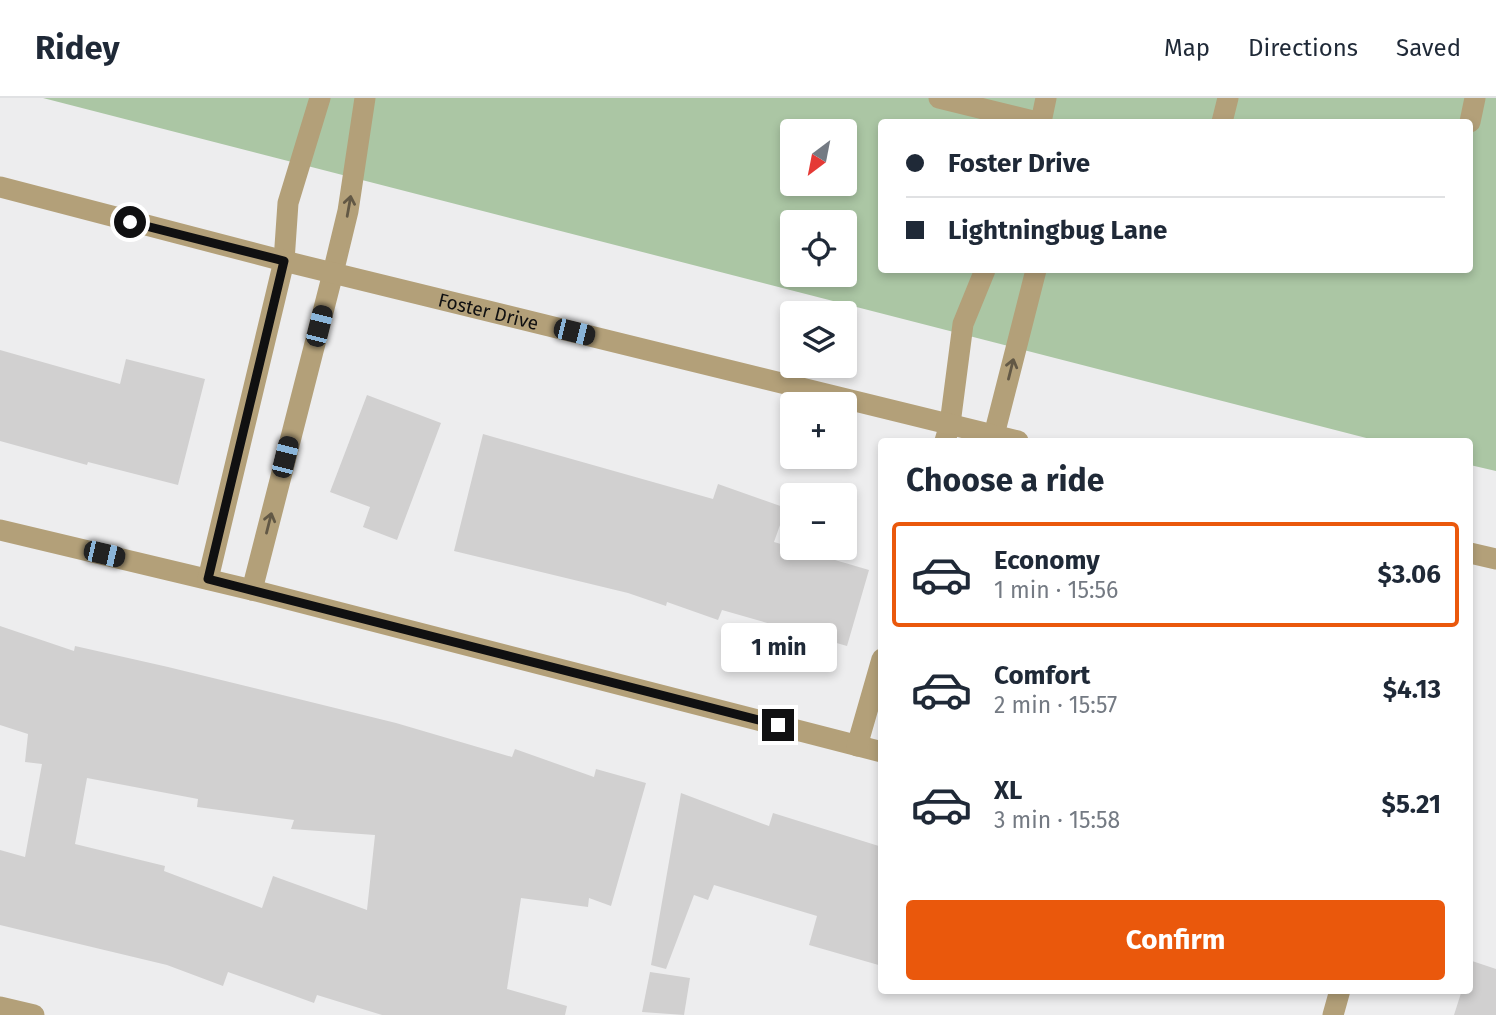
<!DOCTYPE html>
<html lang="en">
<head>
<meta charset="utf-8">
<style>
  body { margin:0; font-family:"Fira Sans",sans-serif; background:#f2f2f3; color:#1f2937; height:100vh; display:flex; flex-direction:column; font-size:26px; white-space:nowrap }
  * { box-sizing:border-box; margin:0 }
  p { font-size:23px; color:#747a83 }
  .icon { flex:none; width:38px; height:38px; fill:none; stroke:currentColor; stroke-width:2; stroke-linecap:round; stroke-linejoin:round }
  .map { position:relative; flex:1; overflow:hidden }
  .panel { position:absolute; left:878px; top:340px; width:595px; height:556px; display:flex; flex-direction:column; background:#fff; border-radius:7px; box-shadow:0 4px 10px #0003 }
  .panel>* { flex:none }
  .top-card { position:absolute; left:878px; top:21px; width:595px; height:154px; border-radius:7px; box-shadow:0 4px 10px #0003; display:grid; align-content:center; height:154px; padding:0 28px; background:#fff }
  .needle { width:46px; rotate:212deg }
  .tools { position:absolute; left:780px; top:21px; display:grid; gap:14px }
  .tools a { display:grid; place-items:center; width:77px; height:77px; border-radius:7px; background:#fff; box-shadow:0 4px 10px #0003; font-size:35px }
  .end { position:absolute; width:32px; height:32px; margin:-16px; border:9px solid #101011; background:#fff; box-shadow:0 0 0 4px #fff }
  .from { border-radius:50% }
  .bubble { position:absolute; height:49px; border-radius:7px; background:#fff; box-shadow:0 4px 10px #0003; font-size:23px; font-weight:700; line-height:49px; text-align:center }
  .car { position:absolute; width:21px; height:42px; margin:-21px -10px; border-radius:9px; box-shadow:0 0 5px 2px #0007; background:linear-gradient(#222 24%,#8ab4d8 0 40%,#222 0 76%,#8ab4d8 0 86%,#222 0) }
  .top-card b { display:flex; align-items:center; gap:24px; height:66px; font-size:26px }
  .top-card b+b { border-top:2px solid #e0e1e3 }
  .top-card i { width:18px; height:18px; background:#1f2937 }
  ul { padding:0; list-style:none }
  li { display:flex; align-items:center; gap:21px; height:105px; margin:0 14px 10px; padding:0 14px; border:4px solid transparent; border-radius:7px }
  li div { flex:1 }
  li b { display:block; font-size:26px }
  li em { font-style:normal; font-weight:700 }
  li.current { border-color:#ea580c }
  li>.icon { width:63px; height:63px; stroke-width:1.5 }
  h2 { padding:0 28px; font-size:32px; line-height:84px }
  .button { display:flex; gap:14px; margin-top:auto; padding:14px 28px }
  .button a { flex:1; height:80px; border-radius:7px; background:#ea580c; color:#fff; font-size:28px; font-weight:700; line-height:80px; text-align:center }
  header { display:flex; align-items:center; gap:42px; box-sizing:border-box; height:98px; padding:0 35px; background:#fff; border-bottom:2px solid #e0e1e3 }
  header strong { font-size:33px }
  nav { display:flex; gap:38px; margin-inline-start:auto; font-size:24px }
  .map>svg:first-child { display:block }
  .green { fill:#abc6a4; fill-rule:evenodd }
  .building { fill:#d1d0d0; fill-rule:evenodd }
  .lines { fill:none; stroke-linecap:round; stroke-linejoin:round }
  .service { stroke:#b3a079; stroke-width:21 }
  .minor { stroke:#b3a079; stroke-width:21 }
  .tertiary { stroke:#b3a079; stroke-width:21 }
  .oneway { stroke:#625845 }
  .route { stroke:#101011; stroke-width:9 }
  .labels { text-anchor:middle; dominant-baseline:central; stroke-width:5; stroke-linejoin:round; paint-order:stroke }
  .street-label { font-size:19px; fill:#101011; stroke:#fff }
</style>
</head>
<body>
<header>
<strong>Ridey</strong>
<nav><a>Map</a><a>Directions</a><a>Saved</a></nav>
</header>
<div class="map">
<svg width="1496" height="917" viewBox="0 0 1496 917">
  <rect width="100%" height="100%" fill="#ededee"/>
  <path class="green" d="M 43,0 L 1496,0 L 1496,373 L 1470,367 L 1470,343 L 1378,343 ZM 882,24 L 1470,24 L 1470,172 L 882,172 ZM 793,33 L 845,33 L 845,86 L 793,86 ZM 793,124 L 845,124 L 845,177 L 793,177 Z"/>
  <g class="building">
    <path d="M 0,252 L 120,286 L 126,261 L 205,281 L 178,387 L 88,364 L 87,367 L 0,343 Z"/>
    <path d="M 367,297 L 441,325 L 397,442 L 363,429 L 370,409 L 330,394 Z"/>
    <path d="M 483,336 L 713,401 L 718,386 L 786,410 L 774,444 L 869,472 L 847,548 L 722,512 L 718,522 L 667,504 L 666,508 L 628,495 L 454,453 Z"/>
    <path d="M 0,528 L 74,553 L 75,548 L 168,569 L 396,625 L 512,659 L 515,651 L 594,679 L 596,671 L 646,685 L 611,808 L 589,800 L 588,809 L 521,800 L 507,891 L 567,908 L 565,917 L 382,917 L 317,897 L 314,905 L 228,874 L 223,888 L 167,867 L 0,827 L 0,752 L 25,759 L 42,666 L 25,664 L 28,636 L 0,627 ZM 87,680 L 198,701 L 197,709 L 294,722 L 291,731 L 375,737 L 367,812 L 273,778 L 262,810 L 164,773 L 165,768 L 75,746 Z"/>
    <path d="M 681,695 L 769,728 L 773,715 L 882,749 L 882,868 L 809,847 L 817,818 L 714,787 L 708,802 L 694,797 L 666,871 L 651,867 Z"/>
    <path d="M 1472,863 L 1496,871 L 1496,917 L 1454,917 L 1462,892 L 1470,892 Z"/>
    <path d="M 650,874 L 690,880 L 684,917 L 642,914 Z"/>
  </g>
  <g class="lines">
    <g class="service">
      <path d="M 939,0 L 1037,24"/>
      <path d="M 1041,24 L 1046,0"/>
      <path d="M 1222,24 L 1228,0"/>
      <path d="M 1470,24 L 1475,0"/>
      <path d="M 284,163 L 288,105 L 320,0"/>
      <path d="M 333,175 L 348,113 L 365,0"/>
      <path d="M 950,326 L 963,226 L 985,172"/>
      <path d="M 994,337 L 1036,172"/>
    </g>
    <g class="minor">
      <path d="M 945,343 L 950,326"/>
      <path d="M 0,432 L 252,492 L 882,654"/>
      <path d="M 208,481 L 284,163"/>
      <path d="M 252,492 L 333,175"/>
      <path d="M 857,648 L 882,561"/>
      <path d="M 0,909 L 34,917"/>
      <path d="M 1333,917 L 1340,892"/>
    </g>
    <g class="tertiary">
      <path id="s1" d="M 0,89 L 284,163 L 1018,343"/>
      <path d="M 1470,455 L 1496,461"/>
    </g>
  </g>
  <defs><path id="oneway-shaft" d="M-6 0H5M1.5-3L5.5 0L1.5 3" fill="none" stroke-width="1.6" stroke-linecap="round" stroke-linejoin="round" transform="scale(1.75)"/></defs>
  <g class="oneway">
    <use href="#oneway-shaft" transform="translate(349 108) rotate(-80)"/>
    <use href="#oneway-shaft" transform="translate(1011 271) rotate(-76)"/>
    <use href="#oneway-shaft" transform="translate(269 425) rotate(-76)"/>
  </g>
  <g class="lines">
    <path class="route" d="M 130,124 L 284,163 L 208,481 L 778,627"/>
  </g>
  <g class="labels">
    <g class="street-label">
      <text stroke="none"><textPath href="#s1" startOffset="504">Foster Drive</textPath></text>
    </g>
  </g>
</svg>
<div class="tools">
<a><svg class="needle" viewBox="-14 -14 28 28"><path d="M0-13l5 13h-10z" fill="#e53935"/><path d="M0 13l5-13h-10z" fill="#747a83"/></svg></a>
<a><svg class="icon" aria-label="locate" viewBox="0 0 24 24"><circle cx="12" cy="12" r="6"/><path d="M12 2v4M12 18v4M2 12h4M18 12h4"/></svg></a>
<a><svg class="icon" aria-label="layers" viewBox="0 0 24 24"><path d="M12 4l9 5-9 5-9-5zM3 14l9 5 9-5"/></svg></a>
<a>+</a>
<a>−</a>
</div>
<i class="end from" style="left:130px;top:124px"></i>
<i class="end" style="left:778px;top:627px"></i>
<div class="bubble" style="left:721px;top:525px;width:116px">1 min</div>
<i class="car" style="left:319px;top:228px;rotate:14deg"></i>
<i class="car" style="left:574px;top:234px;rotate:104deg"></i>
<i class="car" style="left:285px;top:359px;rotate:14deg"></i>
<i class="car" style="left:104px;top:456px;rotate:103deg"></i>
<div class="top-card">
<b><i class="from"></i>Foster Drive</b>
<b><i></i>Lightningbug Lane</b>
</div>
<section class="panel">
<h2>Choose a ride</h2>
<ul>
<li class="current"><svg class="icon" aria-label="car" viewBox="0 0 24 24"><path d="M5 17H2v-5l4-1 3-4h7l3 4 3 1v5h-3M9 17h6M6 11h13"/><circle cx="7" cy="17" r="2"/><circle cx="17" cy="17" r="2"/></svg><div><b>Economy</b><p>1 min · 15:56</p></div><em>$3.06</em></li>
<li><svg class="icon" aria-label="car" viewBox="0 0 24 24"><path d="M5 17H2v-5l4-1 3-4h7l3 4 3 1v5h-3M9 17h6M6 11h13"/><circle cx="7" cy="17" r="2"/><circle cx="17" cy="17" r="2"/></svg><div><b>Comfort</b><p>2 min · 15:57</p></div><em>$4.13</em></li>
<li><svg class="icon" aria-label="car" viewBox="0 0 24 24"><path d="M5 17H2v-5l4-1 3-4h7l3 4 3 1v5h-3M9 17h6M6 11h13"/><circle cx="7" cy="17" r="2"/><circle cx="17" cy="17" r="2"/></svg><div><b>XL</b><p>3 min · 15:58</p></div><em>$5.21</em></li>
</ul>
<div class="button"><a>Confirm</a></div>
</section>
</div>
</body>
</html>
